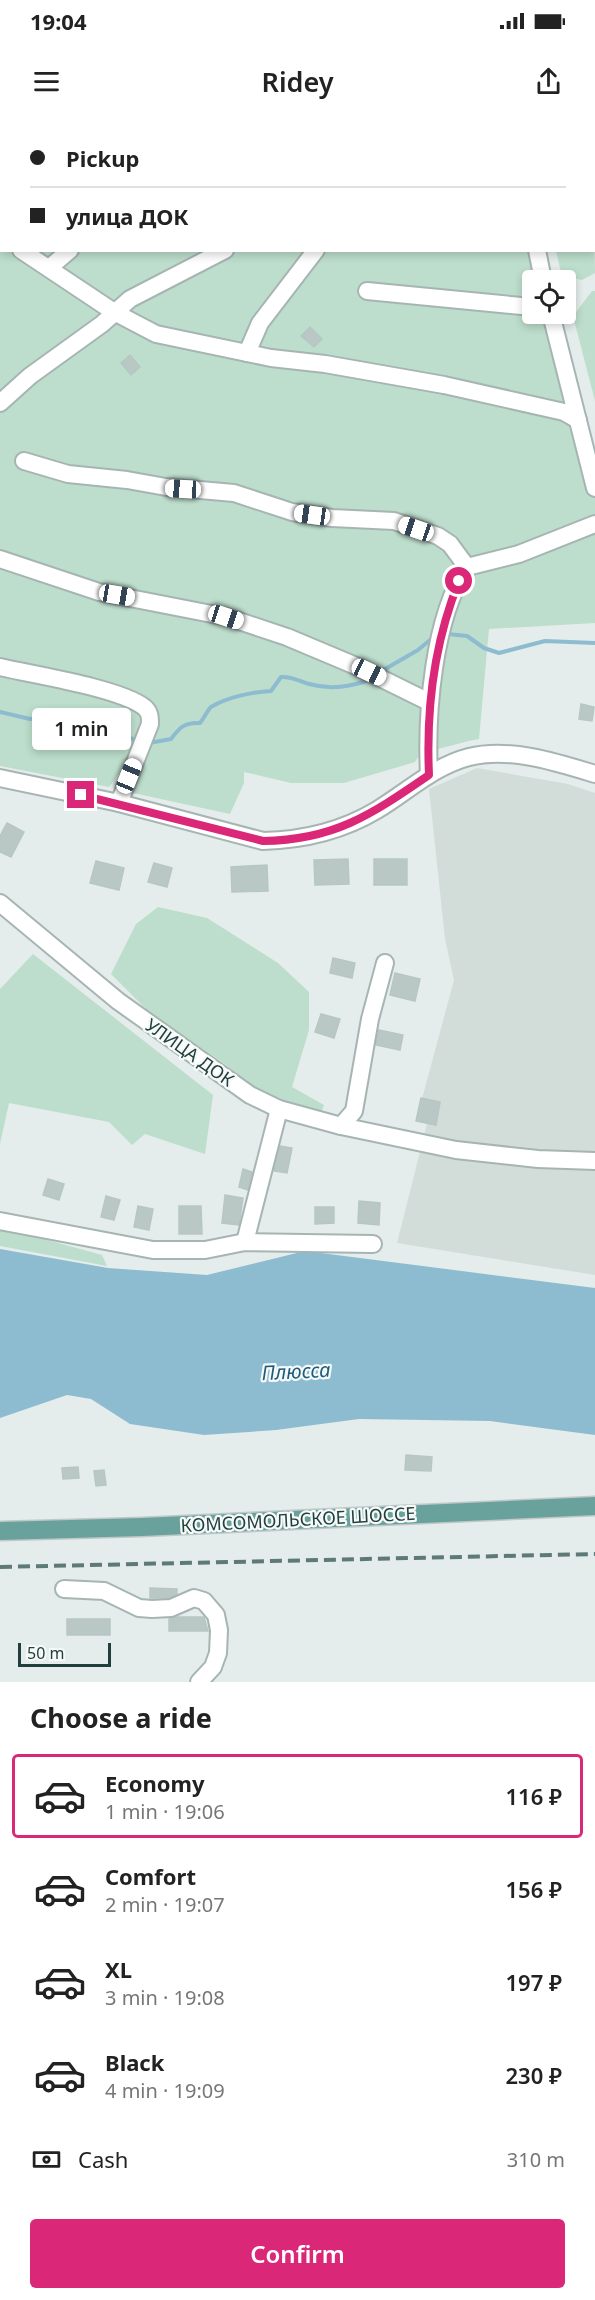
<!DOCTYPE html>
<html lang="en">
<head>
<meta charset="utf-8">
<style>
  body { margin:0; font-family:"Noto Sans",sans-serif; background:#f6f6f6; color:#222; height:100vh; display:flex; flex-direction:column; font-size:22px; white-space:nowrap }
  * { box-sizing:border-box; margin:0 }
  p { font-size:20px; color:#767676 }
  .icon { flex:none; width:33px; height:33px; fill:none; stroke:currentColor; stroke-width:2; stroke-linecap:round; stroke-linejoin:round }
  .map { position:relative; height:1562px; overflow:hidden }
  .drawer { display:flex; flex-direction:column; background:#fff; flex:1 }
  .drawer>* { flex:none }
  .guide { position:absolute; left:0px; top:0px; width:596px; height:132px; box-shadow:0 3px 9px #0003; display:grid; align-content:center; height:132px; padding:0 30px; background:#fff }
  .buttons { position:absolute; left:522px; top:150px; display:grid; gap:12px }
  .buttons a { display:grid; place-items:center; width:54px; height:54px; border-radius:6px; background:#fff; box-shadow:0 3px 9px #0003; font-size:30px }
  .scale { position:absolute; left:18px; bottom:15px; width:93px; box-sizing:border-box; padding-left:6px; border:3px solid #233f3c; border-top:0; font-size:16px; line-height:21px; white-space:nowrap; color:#233f3c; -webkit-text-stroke:4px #f5faf8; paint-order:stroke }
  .end { position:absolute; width:27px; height:27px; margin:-14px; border:8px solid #db2777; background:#fff; box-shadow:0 0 0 3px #fff }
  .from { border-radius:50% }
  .bubble { position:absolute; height:42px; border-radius:6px; background:#fff; box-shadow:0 3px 9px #0003; font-size:20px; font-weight:600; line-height:42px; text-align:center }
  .car { position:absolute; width:18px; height:36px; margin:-18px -9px; border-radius:8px; box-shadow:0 0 4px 2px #0007; background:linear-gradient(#fff 24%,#345 0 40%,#fff 0 76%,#345 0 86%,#fff 0) }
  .guide b { display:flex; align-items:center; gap:21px; height:57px; font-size:22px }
  .guide b+b { border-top:2px solid #e0e0e0 }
  .guide i { width:15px; height:15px; background:#222 }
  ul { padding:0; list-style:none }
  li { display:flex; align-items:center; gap:18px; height:84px; margin:0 12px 9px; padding:0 18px; border:3px solid transparent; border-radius:6px }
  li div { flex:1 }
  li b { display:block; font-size:22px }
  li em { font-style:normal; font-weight:600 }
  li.current { border-color:#db2777 }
  li>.icon { width:54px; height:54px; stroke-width:1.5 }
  h2 { padding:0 30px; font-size:27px; line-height:72px }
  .pay { display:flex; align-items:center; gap:15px; height:66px; padding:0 30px; font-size:22px }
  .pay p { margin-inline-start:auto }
  .primary-button { display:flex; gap:12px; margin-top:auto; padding:12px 30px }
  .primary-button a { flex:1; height:69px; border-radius:6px; background:#db2777; color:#fff; font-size:24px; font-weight:600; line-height:69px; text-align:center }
  .status { display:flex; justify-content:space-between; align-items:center; height:42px; padding:0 30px; background:#fff; direction:ltr }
  .status svg { height:16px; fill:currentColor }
  header { display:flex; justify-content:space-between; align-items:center; height:78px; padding:0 30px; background:#fff; font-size:27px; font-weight:600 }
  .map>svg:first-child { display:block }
  .built { fill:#d2ddda }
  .green { fill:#bddecc }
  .water { fill:#8dbcd1 }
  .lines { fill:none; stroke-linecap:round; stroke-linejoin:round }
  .stream { stroke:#8dbcd1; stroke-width:4 }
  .building { fill:#b9c8c4; stroke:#b6c7c3; stroke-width:1.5 }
  .minor-casing { stroke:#a6b5b3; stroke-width:20 }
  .major-casing { stroke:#c1c9c8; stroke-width:21 }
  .minor { stroke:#fff; stroke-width:16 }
  .major { stroke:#69a29d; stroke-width:18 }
  .rail { stroke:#5e7a77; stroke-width:4; stroke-dasharray:12 6; stroke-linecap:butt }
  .route { stroke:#db2777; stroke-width:8 }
  .labels { text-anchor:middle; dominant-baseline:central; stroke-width:4.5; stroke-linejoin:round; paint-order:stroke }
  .street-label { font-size:18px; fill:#233f3c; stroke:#f5faf8 }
  .water-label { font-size:20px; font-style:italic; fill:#1e5c7b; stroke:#f5faf8 }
</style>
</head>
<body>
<div class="status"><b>19:04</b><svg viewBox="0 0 49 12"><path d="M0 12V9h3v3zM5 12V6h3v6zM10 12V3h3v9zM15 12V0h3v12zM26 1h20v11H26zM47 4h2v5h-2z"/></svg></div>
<header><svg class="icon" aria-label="menu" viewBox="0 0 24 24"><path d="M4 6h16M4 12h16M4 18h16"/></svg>Ridey<svg class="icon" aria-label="share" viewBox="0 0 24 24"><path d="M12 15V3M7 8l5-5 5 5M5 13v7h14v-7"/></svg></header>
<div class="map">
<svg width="595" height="1562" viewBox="0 0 595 1562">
  <rect width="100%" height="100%" fill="#e4edeb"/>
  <path class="built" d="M 477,648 L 568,664 L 595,673 L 595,1155 L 397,1123 L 427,1004 L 416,1001 L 454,860 L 445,819 L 429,669 Z"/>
  <g class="green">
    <path d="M 0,0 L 508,0 L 2,2 L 2,130 L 543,131 L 551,160 L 532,160 L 532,194 L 560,194 L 595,331 L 595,503 L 489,509 L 479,619 C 460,622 442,630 422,631 L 415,642 L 344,663 L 291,663 L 244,652 L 244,663 L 230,694 L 133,673 L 143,634 L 135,632 L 109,667 L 0,646 Z"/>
    <path d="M 594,91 L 595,153 L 582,160 L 562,156 L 556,131 L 594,130 Z"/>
    <path d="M 592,171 L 595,171 L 595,281 L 573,196 Z"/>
    <path d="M 158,787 L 207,798 L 278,843 L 309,872 L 309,910 L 292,967 L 324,985 L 321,993 L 257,971 L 226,945 L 149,892 L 111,854 L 136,804 Z"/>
    <path d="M 33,834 L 213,975 L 205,1034 L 145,1014 L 132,1025 L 109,1002 L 9,983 L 0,1024 L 0,869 Z"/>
    <path d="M 0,1107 L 102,1135 L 107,1146 L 0,1126 Z"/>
  </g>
  <path class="water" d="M 0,1129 L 108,1148 L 207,1155 L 305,1131 L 595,1168 L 595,1315 L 490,1301 L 359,1299 L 276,1310 L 204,1315 L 130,1304 L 91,1279 L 67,1275 L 0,1298 Z"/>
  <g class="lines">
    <g class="stream">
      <path d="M 448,514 L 467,516 L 484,528 L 499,533 L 545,521 L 595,523"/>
      <path d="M 380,552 L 418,530 L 436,515"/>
      <path d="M 0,592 L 30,599 L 40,598 L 54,590 L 81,591 L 138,622"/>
      <path d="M 149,623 L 171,619 C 180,607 185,602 200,603 C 204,598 207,591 211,587 C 227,577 253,572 271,571 L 281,557 C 291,556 299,561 309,564 C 331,570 350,567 372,559"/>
    </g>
  </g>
  <g class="building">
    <path d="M 310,207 L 322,219 L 314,227 L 301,216 Z"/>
    <path d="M 130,235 L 140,247 L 131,255 L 121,243 Z"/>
    <path d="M 581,584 L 594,587 L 592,601 L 579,599 Z"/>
    <path d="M 7,703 L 24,712 L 11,737 L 0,732 L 0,716 Z"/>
    <path d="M 348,739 L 349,764 L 315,765 L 314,740 Z"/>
    <rect x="374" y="739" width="33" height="26"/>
    <path d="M 96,741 L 124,748 L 119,770 L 90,763 Z"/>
    <path d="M 154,743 L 172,748 L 167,767 L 148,762 Z"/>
    <path d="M 267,745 L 268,771 L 232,772 L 231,747 Z"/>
    <path d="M 333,838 L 355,843 L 352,858 L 330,853 Z"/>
    <path d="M 395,853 L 420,859 L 415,881 L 390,875 Z"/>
    <path d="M 321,894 L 340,899 L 334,918 L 315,912 Z"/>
    <path d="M 379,910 L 403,915 L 400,930 L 376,925 Z"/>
    <path d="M 421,978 L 440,982 L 436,1005 L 416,1001 Z"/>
    <path d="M 280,1026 L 292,1028 L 287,1053 L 274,1051 Z"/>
    <path d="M 243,1049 L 252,1052 L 248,1070 L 239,1067 Z"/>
    <path d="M 48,1059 L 64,1064 L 59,1080 L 43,1075 Z"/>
    <path d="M 225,1075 L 243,1078 L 239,1105 L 222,1103 Z"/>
    <path d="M 106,1076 L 120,1080 L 114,1100 L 101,1097 Z"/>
    <path d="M 359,1081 L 380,1083 L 379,1105 L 358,1103 Z"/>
    <path d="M 138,1086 L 153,1089 L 149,1110 L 134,1107 Z"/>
    <path d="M 179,1086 L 201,1086 L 202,1114 L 179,1114 Z"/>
    <path d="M 315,1087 L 334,1087 L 334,1103 L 315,1104 Z"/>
    <path d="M 406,1335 L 432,1337 L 431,1351 L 405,1350 Z"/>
    <path d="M 78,1347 L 79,1358 L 63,1359 L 62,1348 Z"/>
    <path d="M 104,1350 L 106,1365 L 96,1366 L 94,1351 Z"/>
    <path d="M 150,1468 L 177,1469 L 177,1474 L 169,1478 L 150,1478 Z"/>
    <path d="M 176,1497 L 204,1497 L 208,1511 L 169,1511 L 169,1499 Z"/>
    <rect x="67" y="1499" width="43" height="16"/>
  </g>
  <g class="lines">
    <defs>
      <g id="minor">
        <path d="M 473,0 L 477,2"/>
        <path d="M 504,0 L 505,2"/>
        <path d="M 105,2 L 107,0"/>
        <path d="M 0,73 L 2,72"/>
        <path d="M 0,117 L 2,118"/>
        <path d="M 21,130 L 114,192 L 156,214 L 271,238 L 325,244 L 444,265 L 564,292 L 578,300"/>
        <path d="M 537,130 L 543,160"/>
        <path d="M 49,148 L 70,130"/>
        <path d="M 367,171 L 532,187"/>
        <path d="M 551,194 L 595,368"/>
        <path d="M 247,233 L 260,203 L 316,130"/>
        <path d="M 0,283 L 30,256 L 102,204 L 130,179 L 225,130"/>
        <path d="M 24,341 L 68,354 L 127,360 L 166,367 L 234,373 L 292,392 L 332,398 L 394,401 L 438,416 L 450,424 L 467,447"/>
        <path d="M 0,439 L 99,472 L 227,497 L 287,517 L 356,546 L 429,582"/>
        <path d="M 0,547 C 34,555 119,568 144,587 C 150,592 150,597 150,604 L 119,683"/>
        <path d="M 429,655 C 426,594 433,499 467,447 L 519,434 L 595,404"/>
        <path d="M 0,658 L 119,683 L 263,721 C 303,720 342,711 377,690 C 407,672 434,646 469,637 C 510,627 556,642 595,654"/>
        <path d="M 0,783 L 118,881 L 250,975 L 279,989 L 341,1006 L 456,1030 L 538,1039 L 595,1041"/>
        <path d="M 341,1006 L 354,991 L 370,899 L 385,843"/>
        <path d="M 0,1101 L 153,1130 L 205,1130 L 245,1122 L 373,1124"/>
        <path d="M 245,1122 L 279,989"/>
        <path d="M 64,1469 L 104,1471 L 139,1488 L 152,1489 L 171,1488 L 194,1478 L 204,1481 L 216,1495 L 219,1510 L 218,1533 L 213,1547 L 199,1562"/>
      </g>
      <path id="major" d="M 0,1411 L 142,1407 L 595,1386"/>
    </defs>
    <use href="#minor" class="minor-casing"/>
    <use href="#major" class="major-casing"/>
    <use href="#minor" class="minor"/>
    <use href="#major" class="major"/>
    <path class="rail" d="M 0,1447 L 595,1434"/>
  </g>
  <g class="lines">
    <path class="route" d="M 81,675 L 263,721 C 335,720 372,694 429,655 C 426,589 434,523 459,461"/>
  </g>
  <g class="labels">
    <g class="street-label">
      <text transform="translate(190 932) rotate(35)">УЛИЦА ДОК</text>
      <text transform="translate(298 1399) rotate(-3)">КОМСОМОЛЬСКОЕ ШОССЕ</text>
    </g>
    <g class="water-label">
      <text transform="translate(296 1251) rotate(-3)">Плюсса</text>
    </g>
  </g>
</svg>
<div class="buttons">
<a><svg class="icon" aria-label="locate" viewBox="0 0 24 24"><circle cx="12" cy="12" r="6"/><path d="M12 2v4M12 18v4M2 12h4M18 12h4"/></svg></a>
</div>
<div class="scale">50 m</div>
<i class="end from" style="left:459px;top:461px"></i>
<i class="end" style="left:81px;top:675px"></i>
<div class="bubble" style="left:32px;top:588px;width:99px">1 min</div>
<i class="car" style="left:183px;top:369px;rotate:273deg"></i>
<i class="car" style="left:312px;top:395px;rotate:278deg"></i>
<i class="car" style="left:416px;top:409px;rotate:289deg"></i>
<i class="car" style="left:117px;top:475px;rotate:100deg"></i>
<i class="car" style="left:226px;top:497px;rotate:108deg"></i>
<i class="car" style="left:369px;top:552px;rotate:115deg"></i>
<i class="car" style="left:129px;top:656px;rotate:22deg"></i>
<div class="guide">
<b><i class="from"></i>Pickup</b>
<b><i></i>улица ДОК</b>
</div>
</div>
<section class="drawer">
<h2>Choose a ride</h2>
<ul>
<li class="current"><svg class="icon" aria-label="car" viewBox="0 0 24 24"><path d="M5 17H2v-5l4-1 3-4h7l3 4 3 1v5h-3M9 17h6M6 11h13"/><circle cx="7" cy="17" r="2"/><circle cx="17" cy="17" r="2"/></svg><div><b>Economy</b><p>1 min · 19:06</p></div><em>116 ₽</em></li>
<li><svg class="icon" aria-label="car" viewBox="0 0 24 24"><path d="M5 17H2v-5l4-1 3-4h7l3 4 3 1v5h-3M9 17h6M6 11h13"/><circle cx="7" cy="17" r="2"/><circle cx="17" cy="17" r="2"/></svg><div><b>Comfort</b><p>2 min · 19:07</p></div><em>156 ₽</em></li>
<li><svg class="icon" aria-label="car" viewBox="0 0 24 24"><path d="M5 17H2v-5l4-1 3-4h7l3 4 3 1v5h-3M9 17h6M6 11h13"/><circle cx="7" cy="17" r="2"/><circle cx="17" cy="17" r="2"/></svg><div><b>XL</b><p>3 min · 19:08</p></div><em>197 ₽</em></li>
<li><svg class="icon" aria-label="car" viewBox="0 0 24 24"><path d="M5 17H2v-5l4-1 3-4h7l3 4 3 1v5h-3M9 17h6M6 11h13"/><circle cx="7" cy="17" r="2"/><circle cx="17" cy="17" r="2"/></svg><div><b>Black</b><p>4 min · 19:09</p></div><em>230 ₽</em></li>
</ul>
<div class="pay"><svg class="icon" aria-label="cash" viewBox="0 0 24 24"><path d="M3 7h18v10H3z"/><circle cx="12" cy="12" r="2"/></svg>Cash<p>310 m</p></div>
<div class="primary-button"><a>Confirm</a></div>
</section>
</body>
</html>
